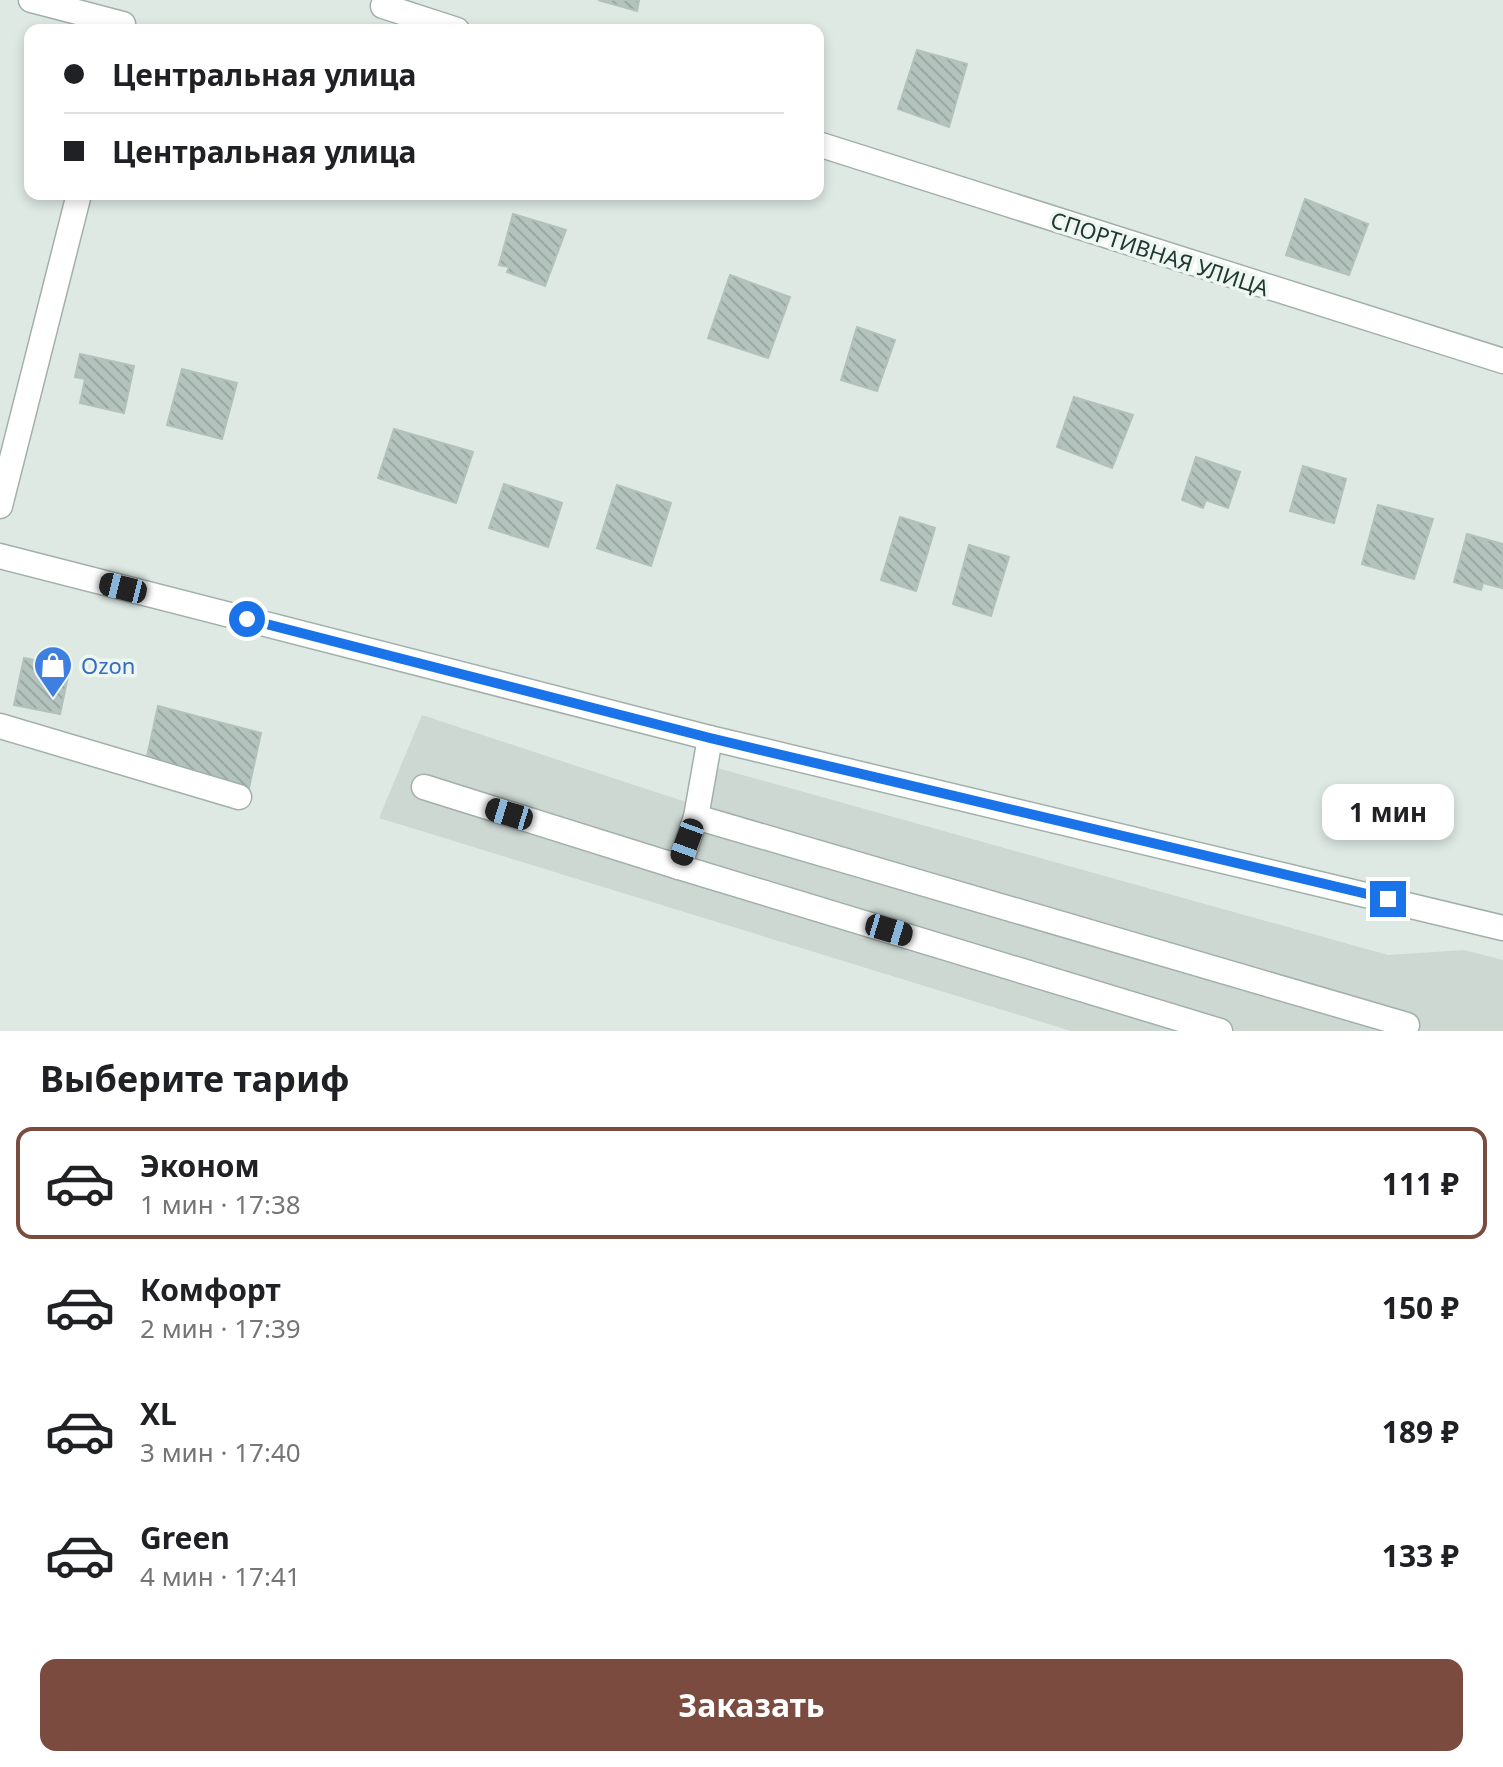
<!DOCTYPE html>
<html lang="ru">
<head>
<meta charset="utf-8">
<style>
  body { margin:0; font-family:"Noto Sans",sans-serif; background:#f2f2f2; color:#202124; height:100vh; display:flex; flex-direction:column; font-size:30px; white-space:nowrap }
  * { box-sizing:border-box; margin:0 }
  p { font-size:26px; color:#757577 }
  .icon { flex:none; width:44px; height:44px; fill:none; stroke:currentColor; stroke-width:2; stroke-linecap:round; stroke-linejoin:round }
  .map { position:relative; height:1031px; overflow:hidden }
  .details { display:flex; flex-direction:column; background:#fff; flex:1 }
  .details>* { flex:none }
  .banner { position:absolute; left:24px; top:24px; width:800px; height:176px; border-radius:16px; box-shadow:0 4px 12px #0003; display:grid; align-content:center; height:176px; padding:0 40px; background:#fff }
  .end { position:absolute; width:36px; height:36px; margin:-18px; border:10px solid #1a73e8; background:#fff; box-shadow:0 0 0 4px #fff }
  .from { border-radius:50% }
  .bubble { position:absolute; height:56px; border-radius:16px; background:#fff; box-shadow:0 4px 12px #0003; font-size:26px; font-weight:700; line-height:56px; text-align:center }
  .car { position:absolute; width:24px; height:48px; margin:-24px -12px; border-radius:10px; box-shadow:0 0 6px 2px #0007; background:linear-gradient(#222 24%,#8ab4d8 0 40%,#222 0 76%,#8ab4d8 0 86%,#222 0) }
  .banner b { display:flex; align-items:center; gap:28px; height:76px; font-size:30px }
  .banner b+b { border-top:2px solid #e0e0e0 }
  .banner i { width:20px; height:20px; background:#202124 }
  ul { padding:0; list-style:none }
  li { display:flex; align-items:center; gap:24px; height:112px; margin:0 16px 12px; padding:0 24px; border:4px solid transparent; border-radius:16px }
  li div { flex:1 }
  li b { display:block; font-size:30px }
  li em { font-style:normal; font-weight:700 }
  li.active { border-color:#7a4b3e }
  li>.icon { width:72px; height:72px; stroke-width:1.5 }
  h2 { padding:0 40px; font-size:36px; line-height:96px }
  .primary-button { display:flex; gap:16px; margin-top:auto; padding:16px 40px }
  .primary-button a { flex:1; height:92px; border-radius:16px; background:#7a4b3e; color:#fff; font-size:32px; font-weight:700; line-height:92px; text-align:center }
  .map>svg:first-child { display:block }
  .built { fill:#cdd8d3 }
  .building { fill:url(#building-back-hatch); stroke:#b2c2bb; stroke-width:2 }
  .lines { fill:none; stroke-linecap:round; stroke-linejoin:round }
  .minor-casing { stroke:#a2b0ab; stroke-width:27 }
  .minor { stroke:#fff; stroke-width:24 }
  .route { stroke:#1a73e8; stroke-width:10 }
  .labels { text-anchor:middle; dominant-baseline:central; stroke-width:7; stroke-linejoin:round; paint-order:stroke }
  .street-label { font-size:22px; fill:#213731; stroke:#eef6f2 }
  .shop-label { font-size:22px; fill:#366cbe; stroke:#eef6f2; text-anchor:start }
</style>
</head>
<body>
<div class="map">
<svg width="1503" height="1031" viewBox="0 0 1503 1031">
  <defs>
    <pattern id="building-back-hatch" width="6" height="6" patternUnits="userSpaceOnUse" patternTransform="scale(2)"><rect width="6" height="6" fill="#b4c3bd"/><path d="M-1 5l2 2M0 0l6 6M5-1l2 2" fill="none" stroke="#9aa8a3"/></pattern>
  </defs>
  <rect width="100%" height="100%" fill="#dee9e4"/>
  <path class="built" d="M 422,715 L 689,803 L 707,765 L 1388,955 L 1464,950 L 1503,960 L 1503,1031 L 1071,1031 L 379,818 Z"/>
  <g class="building">
    <path d="M 598,0 L 639,0 L 637,11 Z"/>
    <path d="M 917,50 L 967,64 L 949,127 L 898,109 Z"/>
    <path d="M 1305,199 L 1368,224 L 1349,275 L 1286,255 Z"/>
    <path d="M 513,214 L 566,230 L 545,286 L 507,272 L 509,267 L 499,265 Z"/>
    <path d="M 730,275 L 790,297 L 768,358 L 708,338 Z"/>
    <path d="M 857,327 L 895,340 L 877,391 L 841,380 Z"/>
    <path d="M 80,354 L 134,366 L 124,413 L 80,403 L 85,379 L 75,377 Z"/>
    <path d="M 182,369 L 237,383 L 222,439 L 167,425 Z"/>
    <path d="M 1074,397 L 1133,415 L 1112,468 L 1057,447 Z"/>
    <path d="M 394,429 L 473,452 L 456,503 L 378,478 Z"/>
    <path d="M 1196,457 L 1240,472 L 1228,508 L 1206,500 L 1203,508 L 1182,500 Z"/>
    <path d="M 1303,466 L 1346,479 L 1334,523 L 1290,511 Z"/>
    <path d="M 504,484 L 562,503 L 548,547 L 489,528 Z"/>
    <path d="M 617,485 L 671,503 L 651,566 L 597,548 Z"/>
    <path d="M 1378,505 L 1433,519 L 1414,579 L 1362,564 Z"/>
    <path d="M 900,517 L 935,528 L 916,591 L 881,580 Z"/>
    <path d="M 1467,534 L 1503,544 L 1502,588 L 1483,583 L 1481,590 L 1454,582 Z"/>
    <path d="M 969,545 L 1009,557 L 991,616 L 953,604 Z"/>
    <path d="M 24,658 L 70,667 L 60,714 L 14,705 Z"/>
    <path d="M 158,706 L 261,733 L 249,788 L 146,761 Z"/>
  </g>
  <g class="lines">
    <defs>
      <g id="minor">
        <path d="M 31,0 L 123,24 L 121,30"/>
        <path d="M 383,6 L 457,30"/>
        <path d="M 818,144 L 1503,361"/>
        <path d="M 0,506 L 79,194"/>
        <path d="M 0,556 L 710,738 L 1503,928"/>
        <path d="M 0,726 L 239,797"/>
        <path d="M 424,787 L 679,867 L 696,817 L 710,738"/>
        <path d="M 696,817 L 1407,1025"/>
        <path d="M 679,867 L 1220,1031"/>
      </g>
    </defs>
    <use href="#minor" class="minor-casing"/>
    <use href="#minor" class="minor"/>
  </g>
  <g class="lines">
    <path class="route" d="M 247,619 L 710,738 L 1388,899"/>
  </g>
  <defs>
    <symbol id="shop-pin" viewBox="-11 -11 22 30"><path d="M0 17L-7.5 6A9.5 9.5 0 1 1 7.5 6Z" fill="#3f7fe0" stroke="#eef6f2"/><path d="M-5-2.5h2.3a2.7 3.5 0 0 1 5.4 0H5L5.5 6h-11ZM-1.5-2.5h3a1.5 2.3 0 0 0-3 0Z" fill="#fff"/></symbol>
  </defs>
  <g fill-rule="evenodd">
    <use href="#shop-pin" x="31" y="643" width="44" height="60"/>
  </g>
  <g class="labels">
    <g class="street-label">
      <text transform="translate(1160 253) rotate(18)">СПОРТИВНАЯ УЛИЦА</text>
    </g>
    <g class="shop-label">
      <text x="81" y="665">Ozon</text>
    </g>
  </g>
</svg>
<i class="end from" style="left:247px;top:619px"></i>
<i class="end" style="left:1388px;top:899px"></i>
<div class="bubble" style="left:1322px;top:784px;width:132px">1 мин</div>
<i class="car" style="left:123px;top:588px;rotate:284deg"></i>
<i class="car" style="left:509px;top:814px;rotate:287deg"></i>
<i class="car" style="left:687px;top:842px;rotate:200deg"></i>
<i class="car" style="left:889px;top:930px;rotate:107deg"></i>
<div class="banner">
<b><i class="from"></i>Центральная улица</b>
<b><i></i>Центральная улица</b>
</div>
</div>
<section class="details">
<h2>Выберите тариф</h2>
<ul>
<li class="active"><svg class="icon" aria-label="car" viewBox="0 0 24 24"><path d="M5 17H2v-5l4-1 3-4h7l3 4 3 1v5h-3M9 17h6M6 11h13"/><circle cx="7" cy="17" r="2"/><circle cx="17" cy="17" r="2"/></svg><div><b>Эконом</b><p>1 мин · 17:38</p></div><em>111 ₽</em></li>
<li><svg class="icon" aria-label="car" viewBox="0 0 24 24"><path d="M5 17H2v-5l4-1 3-4h7l3 4 3 1v5h-3M9 17h6M6 11h13"/><circle cx="7" cy="17" r="2"/><circle cx="17" cy="17" r="2"/></svg><div><b>Комфорт</b><p>2 мин · 17:39</p></div><em>150 ₽</em></li>
<li><svg class="icon" aria-label="car" viewBox="0 0 24 24"><path d="M5 17H2v-5l4-1 3-4h7l3 4 3 1v5h-3M9 17h6M6 11h13"/><circle cx="7" cy="17" r="2"/><circle cx="17" cy="17" r="2"/></svg><div><b>XL</b><p>3 мин · 17:40</p></div><em>189 ₽</em></li>
<li><svg class="icon" aria-label="car" viewBox="0 0 24 24"><path d="M5 17H2v-5l4-1 3-4h7l3 4 3 1v5h-3M9 17h6M6 11h13"/><circle cx="7" cy="17" r="2"/><circle cx="17" cy="17" r="2"/></svg><div><b>Green</b><p>4 мин · 17:41</p></div><em>133 ₽</em></li>
</ul>
<div class="primary-button"><a>Заказать</a></div>
</section>
</body>
</html>
